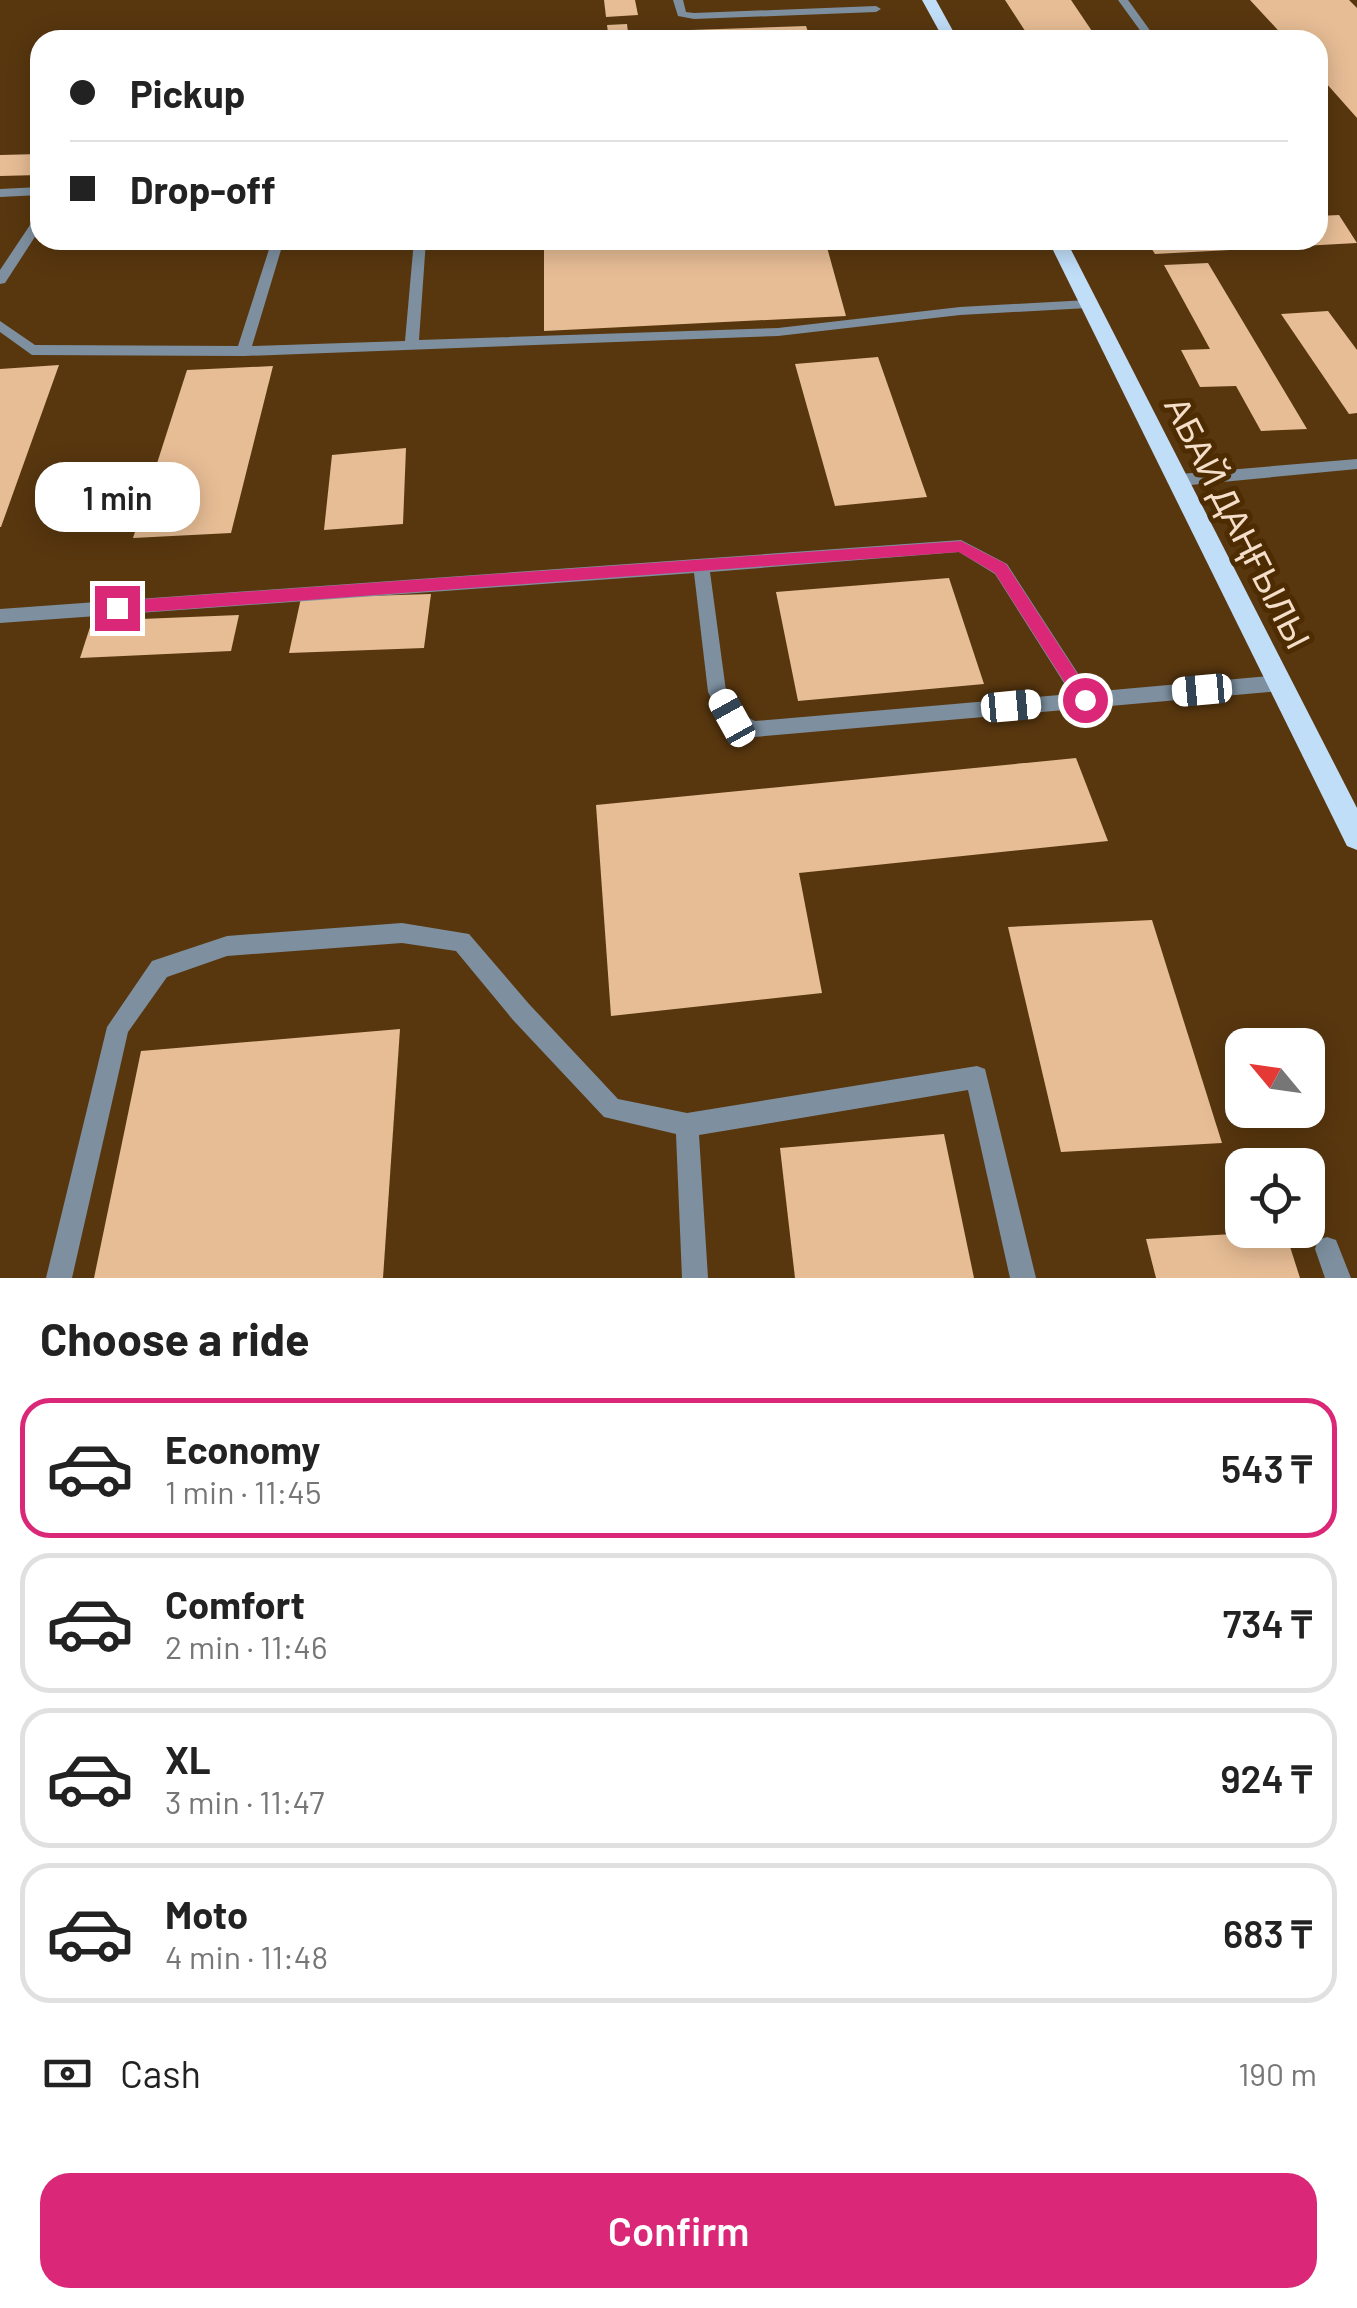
<!DOCTYPE html>
<html lang="en">
<head>
<meta charset="utf-8">
<style>
  body { margin:0; font-family:Barlow,sans-serif; background:#f6f6f6; color:#222; height:100vh; display:flex; flex-direction:column; font-size:38px; white-space:nowrap }
  * { box-sizing:border-box; margin:0 }
  p { font-size:32px; color:#767676 }
  .icon { flex:none; width:55px; height:55px; fill:none; stroke:currentColor; stroke-width:2; stroke-linecap:round; stroke-linejoin:round }
  .map { position:relative; height:1278px; overflow:hidden }
  .panel { display:flex; flex-direction:column; background:#fff; flex:1 }
  .panel>* { flex:none }
  .guide { position:absolute; left:30px; top:30px; width:1298px; height:220px; border-radius:30px; box-shadow:0 5px 25px #0003; display:grid; align-content:center; height:220px; padding:0 40px; background:#fff }
  .needle { width:65px; rotate:299deg }
  .fabs { position:absolute; left:1225px; top:1028px; display:grid; gap:20px }
  .fabs a { display:grid; place-items:center; width:100px; height:100px; border-radius:20px; background:#fff; box-shadow:0 5px 25px #0003; font-size:50px }
  .end { position:absolute; width:45px; height:45px; margin:-22px; border:12px solid #db2777; background:#fff; box-shadow:0 0 0 5px #fff }
  .from { border-radius:50% }
  .bubble { position:absolute; height:70px; border-radius:30px; background:#fff; box-shadow:0 5px 25px #0003; font-size:32px; font-weight:600; line-height:70px; text-align:center }
  .car { position:absolute; width:30px; height:60px; margin:-30px -15px; border-radius:12px; box-shadow:0 0 8px 2px #0007; background:linear-gradient(#fff 24%,#345 0 40%,#fff 0 76%,#345 0 86%,#fff 0) }
  .guide b { display:flex; align-items:center; gap:35px; height:95px; font-size:38px }
  .guide b+b { border-top:2px solid #e0e0e0 }
  .guide i { width:25px; height:25px; background:#222 }
  ul { padding:0; list-style:none }
  li { display:flex; align-items:center; gap:30px; height:140px; margin:0 20px 15px; padding:0 20px; border:5px solid #e0e0e0; border-radius:30px }
  li div { flex:1 }
  li b { display:block; font-size:38px }
  li em { font-style:normal; font-weight:600 }
  li.active { border-color:#db2777 }
  li>.icon { width:90px; height:90px; stroke-width:1.5 }
  h2 { padding:0 40px; font-size:45px; line-height:120px }
  .pay { display:flex; align-items:center; gap:25px; height:110px; padding:0 40px; font-size:38px }
  .pay p { margin-inline-start:auto }
  .action { display:flex; gap:20px; margin-top:auto; padding:20px 40px }
  .action a { flex:1; height:115px; border-radius:30px; background:#db2777; color:#fff; font-size:40px; font-weight:600; line-height:115px; text-align:center }
  .map>svg:first-child { display:block }
  .building { fill:#e7bd95 }
  .lines { fill:none; stroke-linecap:round; stroke-linejoin:round }
  .lane { fill:#7e90a0; fill-rule:evenodd }
  .primary { fill:#c1def9; fill-rule:evenodd }
  .route { fill:#db2777 }
  .labels { text-anchor:middle; dominant-baseline:central; stroke-width:10; stroke-linejoin:round; paint-order:stroke }
  .street-label { font-size:35px; fill:#f4deca; stroke:#4d2c02 }
</style>
</head>
<body>
<div class="map">
<svg width="1357" height="1278" viewBox="0 0 1357 1278">
  <rect width="100%" height="100%" fill="#58370f"/>
  <g class="building">
    <path d="M 604,0 L 635,0 L 638,15 L 606,17 Z"/>
    <path d="M 1005,0 L 1071,0 L 1098,40 L 1031,40 Z"/>
    <path d="M 1250,0 L 1349,0 L 1357,8 L 1357,118 L 1318,74 L 1318,40 L 1287,40 Z"/>
    <path d="M 627,24 L 629,40 L 609,40 L 607,25 Z"/>
    <path d="M 806,26 L 811,40 L 632,40 L 631,32 Z"/>
    <path d="M 40,154 L 40,175 L 0,176 L 0,155 Z"/>
    <path d="M 1339,215 L 1357,243 L 1155,254 L 1146,240 L 1318,240 L 1318,216 Z"/>
    <path d="M 161,240 L 248,240 L 245,248 L 156,250 Z"/>
    <path d="M 544,240 L 825,240 L 846,316 L 544,331 Z"/>
    <path d="M 1208,263 L 1307,429 L 1261,431 L 1236,386 L 1200,387 L 1181,350 L 1210,349 L 1164,265 Z"/>
    <path d="M 1328,311 L 1357,350 L 1357,413 L 1349,414 L 1281,314 Z"/>
    <path d="M 878,357 L 927,497 L 835,506 L 795,364 Z"/>
    <path d="M 59,365 L 1,527 L 0,527 L 0,369 Z"/>
    <path d="M 273,366 L 231,533 L 133,538 L 187,370 Z"/>
    <path d="M 406,448 L 403,524 L 324,530 L 332,455 Z"/>
    <path d="M 949,578 L 984,684 L 798,701 L 776,592 Z"/>
    <path d="M 431,594 L 424,648 L 289,653 L 301,598 Z"/>
    <path d="M 239,615 L 231,651 L 80,658 L 92,621 Z"/>
    <path d="M 1076,758 L 1108,841 L 799,873 L 822,993 L 611,1016 L 596,805 Z"/>
    <path d="M 1152,920 L 1222,1143 L 1061,1152 L 1008,927 Z"/>
    <path d="M 400,1029 L 383,1278 L 94,1278 L 141,1051 Z"/>
    <path d="M 944,1134 L 974,1278 L 795,1278 L 780,1148 Z"/>
    <path d="M 1285,1231 L 1300,1278 L 1156,1278 L 1146,1239 Z"/>
  </g>
  <g class="lines">
    <g class="lane">
      <path d="M 673,0 L 683,0 L 686,12 L 694,13 L 876,6 L 881,9 L 876,12 L 694,19 L 678,16 Z"/>
      <path d="M 1118,0 L 1128,0 L 1157,40 L 1147,40 Z"/>
      <path d="M 40,187 L 40,195 L 0,197 L 0,189 Z"/>
      <path d="M 40,215 L 40,229 L 5,283 L 0,284 L 0,270 L 36,216 Z"/>
      <path d="M 272,240 L 284,240 L 252,346 L 405,341 L 414,240 L 426,240 L 419,340 L 778,328 L 960,307 L 1088,300 L 1095,304 L 1088,308 L 960,315 L 778,336 L 244,356 L 32,355 L 0,332 L 0,321 L 35,345 L 238,346 Z"/>
      <path d="M 1357,459 L 1357,469 L 1180,486 L 1172,480 L 1180,474 Z"/>
      <path d="M 961,540 L 1007,564 L 1090,692 L 1281,675 L 1287,678 L 1290,683 L 1287,688 L 1281,691 L 754,737 L 725,725 L 708,692 L 694,573 L 0,623 L 0,609 ZM 959,552 L 995,574 L 1071,694 L 755,721 L 739,713 L 726,691 L 710,572 Z"/>
      <path d="M 402,923 L 469,934 L 529,1004 L 618,1099 L 687,1113 L 977,1066 L 985,1069 L 1036,1278 L 1010,1278 L 968,1090 L 699,1135 L 708,1278 L 682,1278 L 676,1134 L 604,1117 L 513,1020 L 456,951 L 402,943 L 227,956 L 167,977 L 128,1032 L 72,1278 L 46,1278 L 107,1027 L 152,961 L 227,936 Z"/>
      <path d="M 1327,1237 L 1336,1240 L 1351,1278 L 1325,1278 L 1315,1249 L 1318,1240 Z"/>
    </g>
    <g class="primary">
      <path d="M 922,0 L 936,0 L 958,40 L 944,40 Z"/>
      <path d="M 1048,240 L 1066,240 L 1357,808 L 1357,850 L 1347,846 Z"/>
    </g>
  </g>
  <path class="route" d="M 961,541 L 1006,564 L 1091,695 L 1091,705 L 1079,705 L 995,573 L 959,552 L 117,614 L 109,608 L 117,601 Z"/>
  <g class="labels">
    <g class="street-label">
      <text transform="translate(1239 522) rotate(63)">АБАЙ ДАҢҒЫЛЫ</text>
    </g>
  </g>
</svg>
<div class="fabs">
<a><svg class="needle" viewBox="-14 -14 28 28"><path d="M0-13l5 13h-10z" fill="#e53935"/><path d="M0 13l5-13h-10z" fill="#767676"/></svg></a>
<a><svg class="icon" aria-label="locate" viewBox="0 0 24 24"><circle cx="12" cy="12" r="6"/><path d="M12 2v4M12 18v4M2 12h4M18 12h4"/></svg></a>
</div>
<i class="end from" style="left:1085px;top:700px"></i>
<i class="end" style="left:117px;top:608px"></i>
<div class="bubble" style="left:35px;top:462px;width:165px">1 min</div>
<i class="car" style="left:1202px;top:690px;rotate:265deg"></i>
<i class="car" style="left:1011px;top:706px;rotate:85deg"></i>
<i class="car" style="left:732px;top:718px;rotate:331deg"></i>
<div class="guide">
<b><i class="from"></i>Pickup</b>
<b><i></i>Drop-off</b>
</div>
</div>
<section class="panel">
<h2>Choose a ride</h2>
<ul>
<li class="active"><svg class="icon" aria-label="car" viewBox="0 0 24 24"><path d="M5 17H2v-5l4-1 3-4h7l3 4 3 1v5h-3M9 17h6M6 11h13"/><circle cx="7" cy="17" r="2"/><circle cx="17" cy="17" r="2"/></svg><div><b>Economy</b><p>1 min · 11:45</p></div><em>543 ₸</em></li>
<li><svg class="icon" aria-label="car" viewBox="0 0 24 24"><path d="M5 17H2v-5l4-1 3-4h7l3 4 3 1v5h-3M9 17h6M6 11h13"/><circle cx="7" cy="17" r="2"/><circle cx="17" cy="17" r="2"/></svg><div><b>Comfort</b><p>2 min · 11:46</p></div><em>734 ₸</em></li>
<li><svg class="icon" aria-label="car" viewBox="0 0 24 24"><path d="M5 17H2v-5l4-1 3-4h7l3 4 3 1v5h-3M9 17h6M6 11h13"/><circle cx="7" cy="17" r="2"/><circle cx="17" cy="17" r="2"/></svg><div><b>XL</b><p>3 min · 11:47</p></div><em>924 ₸</em></li>
<li><svg class="icon" aria-label="car" viewBox="0 0 24 24"><path d="M5 17H2v-5l4-1 3-4h7l3 4 3 1v5h-3M9 17h6M6 11h13"/><circle cx="7" cy="17" r="2"/><circle cx="17" cy="17" r="2"/></svg><div><b>Moto</b><p>4 min · 11:48</p></div><em>683 ₸</em></li>
</ul>
<div class="pay"><svg class="icon" aria-label="cash" viewBox="0 0 24 24"><path d="M3 7h18v10H3z"/><circle cx="12" cy="12" r="2"/></svg>Cash<p>190 m</p></div>
<div class="action"><a>Confirm</a></div>
</section>
</body>
</html>
